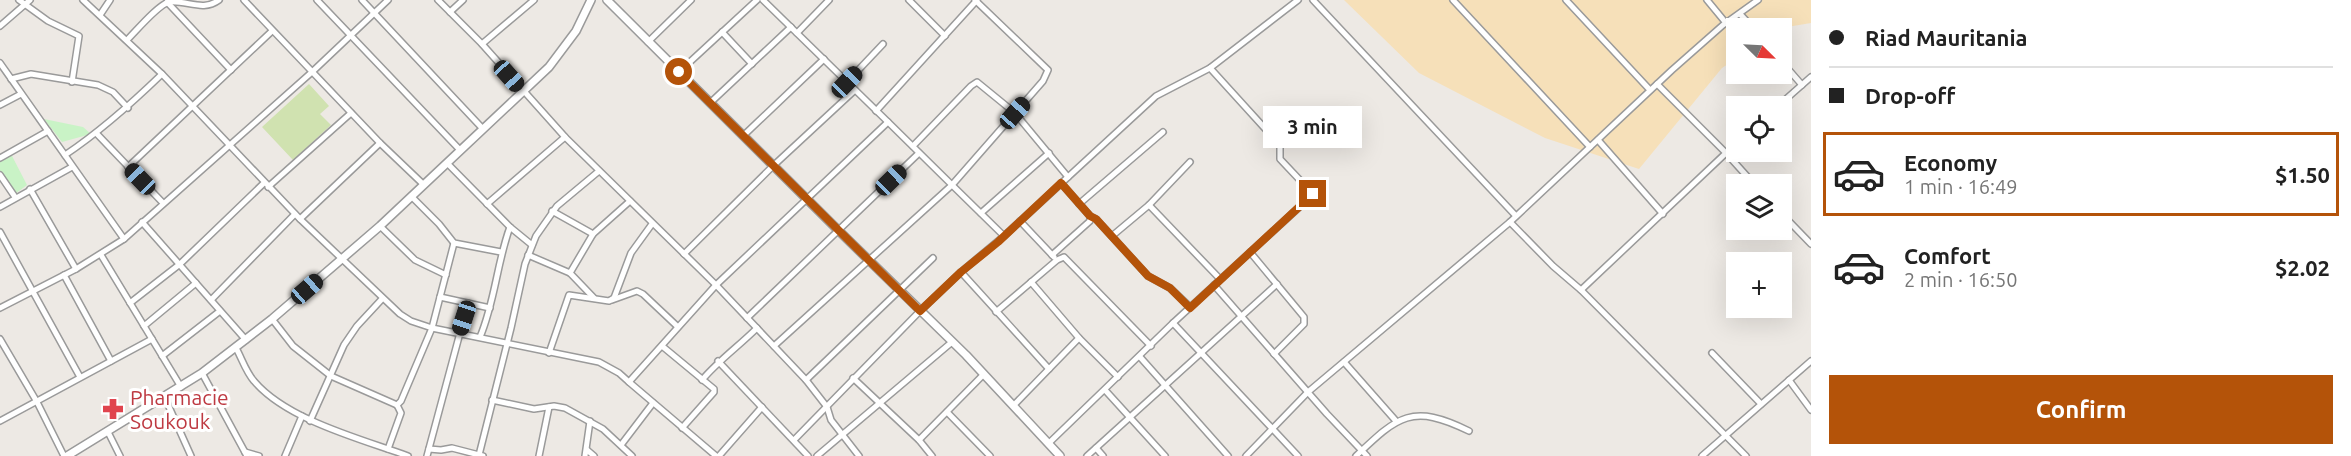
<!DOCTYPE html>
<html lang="en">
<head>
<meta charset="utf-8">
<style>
  body { margin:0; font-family:Ubuntu,sans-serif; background:#f2f2f2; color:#222; height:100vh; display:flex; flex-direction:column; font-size:22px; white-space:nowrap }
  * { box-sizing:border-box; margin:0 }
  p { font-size:20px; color:#767676 }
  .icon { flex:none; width:33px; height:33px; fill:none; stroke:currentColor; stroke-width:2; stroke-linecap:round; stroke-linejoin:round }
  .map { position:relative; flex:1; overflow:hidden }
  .sheet { display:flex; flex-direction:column; background:#fff; width:540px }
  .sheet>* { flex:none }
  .banner { display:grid; align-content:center; height:132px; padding:0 18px; background:#fff }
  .needle { width:39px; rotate:114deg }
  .tools { position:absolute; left:1726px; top:18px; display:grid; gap:12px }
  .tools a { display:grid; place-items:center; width:66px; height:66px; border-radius:0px; background:#fff; box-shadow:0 6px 24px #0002; font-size:30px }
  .end { position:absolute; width:27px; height:27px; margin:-14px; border:8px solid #b45309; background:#fff; box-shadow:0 0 0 3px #fff }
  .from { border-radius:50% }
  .bubble { position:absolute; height:42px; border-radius:0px; background:#fff; box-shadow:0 6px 24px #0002; font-size:20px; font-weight:600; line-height:42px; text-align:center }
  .car { position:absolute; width:18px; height:36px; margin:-18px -9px; border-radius:8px; box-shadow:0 0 4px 2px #0007; background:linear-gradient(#222 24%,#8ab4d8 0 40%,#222 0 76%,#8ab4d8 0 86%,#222 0) }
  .banner b { display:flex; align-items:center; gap:21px; height:57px; font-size:22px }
  .banner b+b { border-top:2px solid #e0e0e0 }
  .banner i { width:15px; height:15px; background:#222 }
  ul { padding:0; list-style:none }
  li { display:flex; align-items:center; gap:18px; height:84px; margin:0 12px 9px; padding:0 6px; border:3px solid transparent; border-radius:0px }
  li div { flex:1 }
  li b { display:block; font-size:22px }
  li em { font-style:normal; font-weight:600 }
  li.active { border-color:#b45309 }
  li>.icon { width:54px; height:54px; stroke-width:1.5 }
  .action { display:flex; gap:12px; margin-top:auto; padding:12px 18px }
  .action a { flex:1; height:69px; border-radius:0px; background:#b45309; color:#fff; font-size:24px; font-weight:600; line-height:69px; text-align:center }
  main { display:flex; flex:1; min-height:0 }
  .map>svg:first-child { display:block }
  .grass { fill:#d0e2b0 }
  .sand { fill:#f6e0b9 }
  .park { fill:#c9f3c6 }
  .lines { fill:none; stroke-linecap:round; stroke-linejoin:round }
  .minor-casing { stroke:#9a9a9a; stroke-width:8 }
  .tertiary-casing { stroke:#9a9a9a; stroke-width:10 }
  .minor { stroke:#fff; stroke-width:5 }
  .tertiary { stroke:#fff; stroke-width:7 }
  .route { stroke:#b45309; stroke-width:8 }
  .labels { text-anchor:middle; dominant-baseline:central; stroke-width:6; stroke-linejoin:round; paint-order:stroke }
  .health-label { font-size:21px; fill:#be3a42; stroke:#fff; text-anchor:start }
</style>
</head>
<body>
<main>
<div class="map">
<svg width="1811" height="456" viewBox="0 0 1811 456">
  <rect width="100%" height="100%" fill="#ede9e4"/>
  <path class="grass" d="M 309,84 L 329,106 L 320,114 L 331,125 L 293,160 L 262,127 Z"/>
  <path class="sand" d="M 1344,0 L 1811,0 L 1811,23 L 1781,28 L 1737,28 L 1737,58 L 1722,68 L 1639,169 L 1545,138 L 1419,73 Z"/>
  <g class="park">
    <path d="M 44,119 L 83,127 L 91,134 L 62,142 Z"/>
    <path d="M 11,154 L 27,185 L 15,194 L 0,171 L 0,161 Z"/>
  </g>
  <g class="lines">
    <defs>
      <g id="minor">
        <path d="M 19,0 L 48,21 L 79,36 L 72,82"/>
        <path d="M 83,0 L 162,74 L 300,219 L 400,314 L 411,321 L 432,328 L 599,362 L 619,373 L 629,382 L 716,285 L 888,122 L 952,185 L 774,346"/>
        <path d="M 244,0 L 380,143 L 424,185"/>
        <path d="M 317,0 L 460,150"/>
        <path d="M 362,0 L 483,129"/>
        <path d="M 438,0 L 482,44 L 565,137 L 716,285 L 806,380 L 827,407 L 831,420 L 859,456"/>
        <path d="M 763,0 L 888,122"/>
        <path d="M 909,0 L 945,36"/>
        <path d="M 1313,0 L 1516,216"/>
        <path d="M 1453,0 L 1590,147"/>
        <path d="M 1566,0 L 1650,90"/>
        <path d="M 1707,0 L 1726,23"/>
        <path d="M 167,2 L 231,70"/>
        <path d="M 450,12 L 463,0"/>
        <path d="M 1740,14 L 1753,28"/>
        <path d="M 100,15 L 110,0"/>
        <path d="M 0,26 L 30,0"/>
        <path d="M 722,32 L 752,64"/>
        <path d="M 797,33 L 829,0"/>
        <path d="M 128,39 C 137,30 158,5 169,2 C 187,0 203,12 219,0"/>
        <path d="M 648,42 L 691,0"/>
        <path d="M 482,44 L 534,0"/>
        <path d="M 1782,62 L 1802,85"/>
        <path d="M 0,63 L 124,239"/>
        <path d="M 1210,68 L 1280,145 L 1280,159 L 1313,194"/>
        <path d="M 679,72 L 757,0"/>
        <path d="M 11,79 L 31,74 L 98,85 L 113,92 L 128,108"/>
        <path d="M 847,82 L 883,44"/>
        <path d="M 710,103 L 791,27"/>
        <path d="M 0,105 L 21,94"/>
        <path d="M 1778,106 L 1811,77"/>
        <path d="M 876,111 L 977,0"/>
        <path d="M 97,134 L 163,203"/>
        <path d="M 743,136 L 824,59"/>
        <path d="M 1598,140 L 1663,214"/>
        <path d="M 1737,144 L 1726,153 L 1754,184"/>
        <path d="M 913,146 L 971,86 L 977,82 L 1015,113 L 1068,177"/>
        <path d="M 65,155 C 101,131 131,104 162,74"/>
        <path d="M 0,158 L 48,131"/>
        <path d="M 447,163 L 510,227 L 532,245"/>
        <path d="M 128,167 L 272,31"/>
        <path d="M 0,175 L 15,197"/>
        <path d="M 268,187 L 351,113"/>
        <path d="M 30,189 L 76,269"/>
        <path d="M 411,196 L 439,224 L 454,243 L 501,252"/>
        <path d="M 487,204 L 565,137"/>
        <path d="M 1079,204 L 1163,132"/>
        <path d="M 1149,205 L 1220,279"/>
        <path d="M 0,207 L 72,167"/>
        <path d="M 552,211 L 593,234"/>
        <path d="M 981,213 L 1049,153"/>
        <path d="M 1782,214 L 1811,244"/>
        <path d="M 1090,216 L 1096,219 L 1148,276 L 1170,288 L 1190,307"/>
        <path d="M 300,219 L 380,143"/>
        <path d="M 1020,221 L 1054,257"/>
        <path d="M 142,222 L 246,340"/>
        <path d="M 1510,222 L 1672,70 L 1723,25 L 1758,0"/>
        <path d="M 380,226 L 415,260 L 446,275"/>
        <path d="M 0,232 L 80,377"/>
        <path d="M 1004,236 L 1156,96 L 1210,68 L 1298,0"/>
        <path d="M 1112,236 L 1149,205 L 1190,162"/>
        <path d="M 1250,252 L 1304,317 L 1304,324 L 1274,354"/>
        <path d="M 684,254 L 773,166 L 855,90"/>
        <path d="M 101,255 L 181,387"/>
        <path d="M 528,255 L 570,273 L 593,234 L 630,201"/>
        <path d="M 1052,255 L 1090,221 L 1090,216 L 1061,183"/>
        <path d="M 961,272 L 1049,369"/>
        <path d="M 570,273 L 594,298"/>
        <path d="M 64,275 L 111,361"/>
        <path d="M 1031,282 L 1079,338 L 1118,377"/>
        <path d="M 1214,285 L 1327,414 L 1367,456"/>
        <path d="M 1581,290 L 1726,153 L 1657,84"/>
        <path d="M 440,297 L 490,308"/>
        <path d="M 211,300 L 295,214"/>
        <path d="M 612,300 L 637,291 L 643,294 L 678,327"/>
        <path d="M 130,303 L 180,264 L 264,183"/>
        <path d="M 0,308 L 76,269 L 124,239 L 312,72 L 388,0"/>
        <path d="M 996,312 L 1057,260 L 1064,257 L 1151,346"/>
        <path d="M 747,318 L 919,153"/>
        <path d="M 272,319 L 293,346 L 331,376 L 397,405"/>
        <path d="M 1173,323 L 1298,456"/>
        <path d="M 144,326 L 196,283"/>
        <path d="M 480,337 C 495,302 497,262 510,227"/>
        <path d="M 0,339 L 37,402 L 64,456"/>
        <path d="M 662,346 L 714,389 L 714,392 L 682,428"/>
        <path d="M 236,348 C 242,359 246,372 254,381 C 287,420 361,439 408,456"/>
        <path d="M 549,353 L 569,295 L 609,301 L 614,298 L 631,253 L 652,224"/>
        <path d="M 1712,353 L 1761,404"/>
        <path d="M 162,356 L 220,311"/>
        <path d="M 1140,357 L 1228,456"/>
        <path d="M 718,361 L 808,456"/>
        <path d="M 1344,362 L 1396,421"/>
        <path d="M 202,373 L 247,456"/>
        <path d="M 853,378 L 919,440 L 932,456"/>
        <path d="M 702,380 C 719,360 739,346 757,328"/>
        <path d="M 806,380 L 933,258"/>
        <path d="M 1789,380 L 1811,410"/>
        <path d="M 629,382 L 716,456"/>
        <path d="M 1105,390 L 1165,456"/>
        <path d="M 165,398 L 191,456"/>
        <path d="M 492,400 L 534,409 L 554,406 L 565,408 L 603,429 L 632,456"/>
        <path d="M 397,405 L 401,401 L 432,328 L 454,243"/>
        <path d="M 1013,406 L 1079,338"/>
        <path d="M 947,412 L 990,456"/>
        <path d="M 0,421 L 152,339"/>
        <path d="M 310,421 L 344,345 L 357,326 L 382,299"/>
        <path d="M 108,432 L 120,456"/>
        <path d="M 794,440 L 920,311 L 961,272 L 1004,236 L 952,185 L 1043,81 L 1048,70 L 975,0"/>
        <path d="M 919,440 L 984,374"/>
        <path d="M 1049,443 L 1173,323 L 1319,189"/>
        <path d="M 621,445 L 653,403"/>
        <path d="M 1096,448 L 1103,456"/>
        <path d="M 388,449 L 401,413 L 397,405"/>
        <path d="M 429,449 L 441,450 L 452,448 L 483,456"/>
        <path d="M 587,450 L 594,456"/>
        <path d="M 245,452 L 259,456"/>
        <path d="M 479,455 L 511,328 L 525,264 L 536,236 L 557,206 L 599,171"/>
        <path d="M 285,456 L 302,416"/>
        <path d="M 427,456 L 468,303"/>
        <path d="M 539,456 L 549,407"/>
        <path d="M 585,456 L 590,421"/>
        <path d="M 719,456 L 762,407"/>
        <path d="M 817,456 L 952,342"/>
        <path d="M 1087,456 L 1277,284"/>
        <path d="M 1246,456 L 1308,392 L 1510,222 L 1553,266 L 1581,290 L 1746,456"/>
        <path d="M 1356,456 C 1398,416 1412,403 1469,431"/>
        <path d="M 1702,456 L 1811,361"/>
      </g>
      <g id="tertiary">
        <path d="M 607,0 L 838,230 L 966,355 L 1060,456"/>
        <path d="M 67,456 L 202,373 L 272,319 L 380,226 L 549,67 L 576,31 L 591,0"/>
      </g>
    </defs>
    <use href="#minor" class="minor-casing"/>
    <use href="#tertiary" class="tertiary-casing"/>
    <use href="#minor" class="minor"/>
    <use href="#tertiary" class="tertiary"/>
  </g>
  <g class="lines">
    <path class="route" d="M 679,72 L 920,311 L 961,272 L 998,242 L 1061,183 L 1090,216 L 1096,219 L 1148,276 L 1170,288 L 1190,308 L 1313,194"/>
  </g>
  <defs>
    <symbol id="pharmacy-bare" viewBox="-9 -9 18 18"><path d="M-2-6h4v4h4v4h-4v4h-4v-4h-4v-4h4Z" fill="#e0444e" stroke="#fff" stroke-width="2.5" paint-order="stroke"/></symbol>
  </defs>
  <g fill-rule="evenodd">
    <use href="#pharmacy-bare" x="98" y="394" width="30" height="30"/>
  </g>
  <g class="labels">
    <g class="health-label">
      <text x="130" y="397">Pharmacie<tspan x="130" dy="24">Soukouk</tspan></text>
    </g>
  </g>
</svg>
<div class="tools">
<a><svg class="needle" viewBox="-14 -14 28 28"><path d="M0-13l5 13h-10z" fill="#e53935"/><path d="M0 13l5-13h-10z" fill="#767676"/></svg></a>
<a><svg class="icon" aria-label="locate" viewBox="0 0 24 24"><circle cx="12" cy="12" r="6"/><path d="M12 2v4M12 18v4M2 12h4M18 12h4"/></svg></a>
<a><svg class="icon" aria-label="layers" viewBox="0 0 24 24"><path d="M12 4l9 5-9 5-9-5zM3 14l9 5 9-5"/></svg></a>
<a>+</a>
</div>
<i class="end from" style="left:679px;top:72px"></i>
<i class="end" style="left:1313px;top:194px"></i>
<div class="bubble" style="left:1263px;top:106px;width:99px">3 min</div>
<i class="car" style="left:509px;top:76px;rotate:138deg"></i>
<i class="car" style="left:847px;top:82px;rotate:44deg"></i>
<i class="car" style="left:1015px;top:113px;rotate:41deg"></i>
<i class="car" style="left:140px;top:179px;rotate:316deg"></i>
<i class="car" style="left:891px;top:180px;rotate:46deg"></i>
<i class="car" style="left:307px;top:289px;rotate:49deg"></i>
<i class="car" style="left:464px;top:318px;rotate:198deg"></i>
</div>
<section class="sheet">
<div class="banner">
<b><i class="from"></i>Riad Mauritania</b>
<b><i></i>Drop-off</b>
</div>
<ul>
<li class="active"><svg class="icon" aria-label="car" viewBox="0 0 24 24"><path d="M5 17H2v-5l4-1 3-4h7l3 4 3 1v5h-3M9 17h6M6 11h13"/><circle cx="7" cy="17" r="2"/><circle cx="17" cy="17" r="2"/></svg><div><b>Economy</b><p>1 min · 16:49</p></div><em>$1.50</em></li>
<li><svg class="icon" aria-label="car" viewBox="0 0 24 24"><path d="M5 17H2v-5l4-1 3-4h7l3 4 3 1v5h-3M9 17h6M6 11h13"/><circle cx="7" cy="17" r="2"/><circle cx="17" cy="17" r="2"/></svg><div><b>Comfort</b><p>2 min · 16:50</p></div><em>$2.02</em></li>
</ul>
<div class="action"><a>Confirm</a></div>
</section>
</main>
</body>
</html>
